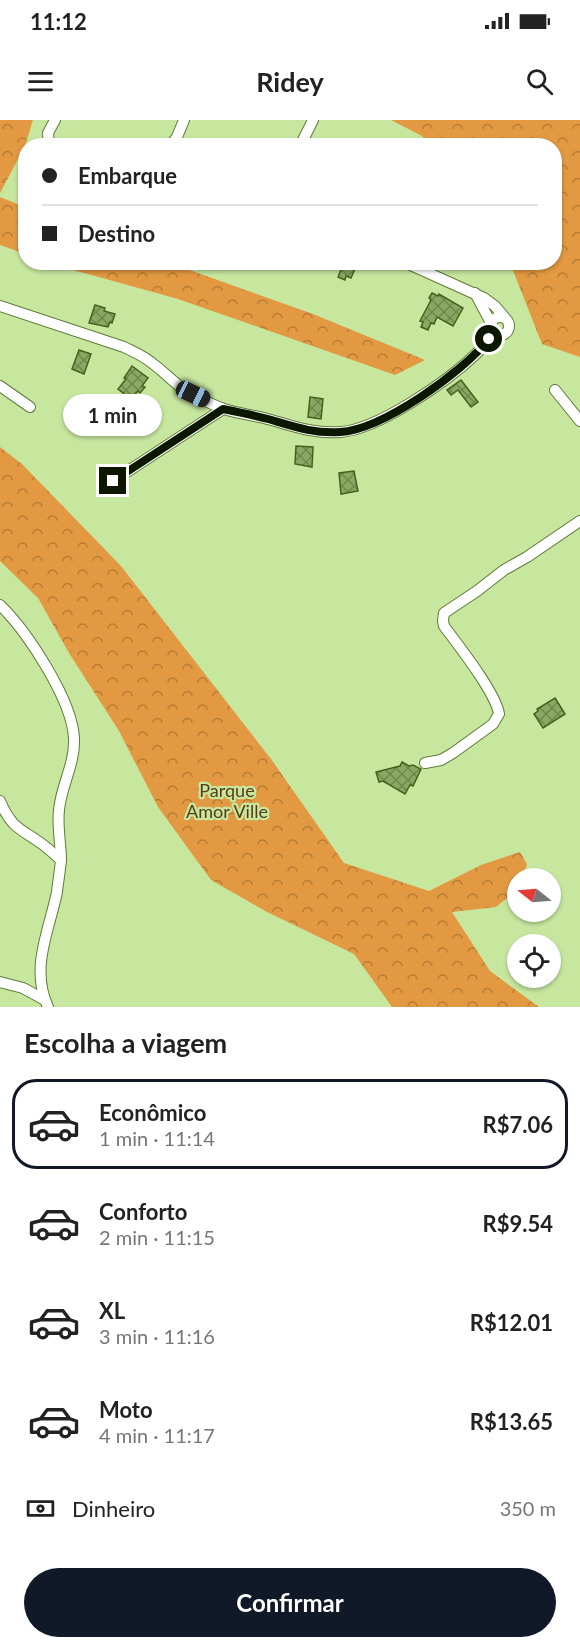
<!DOCTYPE html>
<html lang="pt">
<head>
<meta charset="utf-8">
<style>
  body { margin:0; font-family:Lato,sans-serif; background:#f2f2f2; color:#222; height:100vh; display:flex; flex-direction:column; font-size:22px; white-space:nowrap }
  * { box-sizing:border-box; margin:0 }
  p { font-size:20px; color:#767676 }
  .icon { flex:none; width:33px; height:33px; fill:none; stroke:currentColor; stroke-width:2; stroke-linecap:round; stroke-linejoin:round }
  .map { position:relative; height:887px; overflow:hidden }
  .details { display:flex; flex-direction:column; background:#fff; flex:1 }
  .details>* { flex:none }
  .hud { position:absolute; left:18px; top:18px; width:544px; height:132px; border-radius:24px; box-shadow:0 2px 4px #0004; display:grid; align-content:center; height:132px; padding:0 24px; background:#fff }
  .needle { width:39px; rotate:287deg }
  .controls { position:absolute; left:507px; top:748px; display:grid; gap:12px }
  .controls a { display:grid; place-items:center; width:54px; height:54px; border-radius:50%; background:#fff; box-shadow:0 2px 4px #0004; font-size:30px }
  .end { position:absolute; width:27px; height:27px; margin:-14px; border:8px solid #0c1700; background:#fff; box-shadow:0 0 0 3px #fff }
  .from { border-radius:50% }
  .bubble { position:absolute; height:42px; border-radius:21px; background:#fff; box-shadow:0 2px 4px #0004; font-size:20px; font-weight:700; line-height:42px; text-align:center }
  .car { position:absolute; width:18px; height:36px; margin:-18px -9px; border-radius:8px; box-shadow:0 0 4px 2px #0007; background:linear-gradient(#222 24%,#8ab4d8 0 40%,#222 0 76%,#8ab4d8 0 86%,#222 0) }
  .hud b { display:flex; align-items:center; gap:21px; height:57px; font-size:22px }
  .hud b+b { border-top:2px solid #e0e0e0 }
  .hud i { width:15px; height:15px; background:#222 }
  ul { padding:0; list-style:none }
  li { display:flex; align-items:center; gap:18px; height:90px; margin:0 12px 9px; padding:0 12px; border:3px solid transparent; border-radius:24px }
  li div { flex:1 }
  li b { display:block; font-size:22px }
  li em { font-style:normal; font-weight:700 }
  li.active { border-color:#111827 }
  li>.icon { width:54px; height:54px; stroke-width:1.5 }
  h2 { padding:0 24px; font-size:27px; line-height:72px }
  .pay { display:flex; align-items:center; gap:15px; height:66px; padding:0 24px; font-size:22px }
  .pay p { margin-inline-start:auto }
  .cta { display:flex; gap:12px; margin-top:auto; padding:12px 24px }
  .cta a { flex:1; height:69px; border-radius:36px; background:#111827; color:#fff; font-size:24px; font-weight:700; line-height:69px; text-align:center }
  .status { display:flex; justify-content:space-between; align-items:center; height:42px; padding:0 30px; background:#fff; direction:ltr }
  .status svg { height:16px; fill:currentColor }
  header { display:flex; justify-content:space-between; align-items:center; height:78px; padding:0 24px; background:#fff; font-size:27px; font-weight:700 }
  .map>svg:first-child { display:block }
  .forest { fill:url(#forest-crowns) }
  .building { fill:url(#building-cross-hatch); stroke:#47611c; stroke-width:1.5 }
  .lines { fill:none; stroke-linecap:round; stroke-linejoin:round }
  .minor-casing { stroke:#5f7b37; stroke-width:12 }
  .minor { stroke:#fff; stroke-width:10 }
  .route { stroke:#0c1700; stroke-width:8 }
  .labels { text-anchor:middle; dominant-baseline:central; stroke-width:4.5; stroke-linejoin:round; paint-order:stroke }
  .park-label { font-size:18px; fill:#593b17; stroke:#c7e79f }
</style>
</head>
<body>
<div class="status"><b>11:12</b><svg viewBox="0 0 49 12"><path d="M0 12V9h3v3zM5 12V6h3v6zM10 12V3h3v9zM15 12V0h3v12zM26 1h20v11H26zM47 4h2v5h-2z"/></svg></div>
<header><svg class="icon" aria-label="menu" viewBox="0 0 24 24"><path d="M4 6h16M4 12h16M4 18h16"/></svg>Ridey<svg class="icon" aria-label="search" viewBox="0 0 24 24"><circle cx="10" cy="10" r="6"/><path d="M15 15l6 6"/></svg></header>
<div class="map">
<svg width="580" height="887" viewBox="0 0 580 887">
  <defs>
    <pattern id="forest-crowns" width="20" height="18" patternUnits="userSpaceOnUse" patternTransform="scale(1.5)"><rect width="20" height="18" fill="#e29941"/><path d="M2 6a3 3 0 1 1 6 0M12 15a3 3 0 1 1 6 0" fill="none" stroke="#b67c34"/></pattern>
    <pattern id="building-cross-hatch" width="8" height="8" patternUnits="userSpaceOnUse" patternTransform="scale(1.5)"><rect width="8" height="8" fill="#8aa862"/><path d="M0 0l8 8M0 8l8-8" fill="none" stroke="#6f884e"/></pattern>
  </defs>
  <rect width="100%" height="100%" fill="#c7e79f"/>
  <g class="forest">
    <path d="M 0,0 L 33,0 L 25,26 L 0,73 Z"/>
    <path d="M 391,0 L 580,0 L 580,237 L 542,224 L 510,143 L 555,142 L 555,26 L 430,25 L 422,16 Z"/>
    <path d="M 0,77 L 25,87 L 25,134 L 0,125 Z"/>
    <path d="M 48,143 L 170,143 L 313,194 L 425,240 L 395,255 L 178,179 Z"/>
    <path d="M 0,327 L 22,344 L 121,446 L 271,639 L 344,743 L 429,771 L 481,745 L 520,732 L 527,744 L 522,759 L 518,759 L 517,770 L 496,787 L 452,792 L 490,851 L 539,887 L 392,887 L 354,834 L 267,792 L 211,760 L 158,687 L 119,611 L 69,533 L 38,478 L 0,441 Z"/>
  </g>
  <g class="building">
    <path d="M 344,142 L 358,142 L 351,158 L 346,156 L 345,160 L 338,157 Z"/>
    <path d="M 432,173 L 438,176 L 439,174 L 463,188 L 453,206 L 437,197 L 434,204 L 431,203 L 428,210 L 421,207 L 423,202 L 420,201 L 431,180 L 429,178 Z"/>
    <path d="M 95,185 L 105,188 L 104,191 L 115,194 L 112,203 L 110,202 L 108,207 L 89,203 Z"/>
    <path d="M 79,230 L 91,234 L 84,254 L 72,249 Z"/>
    <path d="M 132,246 L 148,258 L 142,266 L 145,267 L 140,273 L 138,271 L 131,279 L 118,269 L 126,259 L 124,258 Z"/>
    <path d="M 461,260 L 478,282 L 471,287 L 458,270 L 451,275 L 447,270 Z"/>
    <path d="M 310,277 L 323,279 L 321,299 L 308,297 Z"/>
    <path d="M 296,326 L 313,327 L 312,347 L 295,344 Z"/>
    <path d="M 354,351 L 358,371 L 341,374 L 339,353 Z"/>
    <path d="M 555,578 L 565,594 L 543,608 L 534,594 L 538,591 L 537,589 Z"/>
    <path d="M 402,642 L 409,646 L 413,645 L 421,649 L 413,666 L 410,665 L 405,674 L 383,661 L 379,662 L 376,652 L 400,646 Z"/>
  </g>
  <g class="lines">
    <defs>
      <g id="minor">
        <path d="M 49,26 L 48,13 L 55,0"/>
        <path d="M 170,26 L 177,17 L 184,0"/>
        <path d="M 300,26 L 313,0"/>
        <path d="M 404,142 L 484,178 L 495,186 L 505,198"/>
        <path d="M 475,173 L 491,203"/>
        <path d="M 0,186 L 124,227 C 134,232 144,236 152,243 C 167,254 174,264 191,274 C 201,279 213,285 224,289 C 237,293 251,295 264,298 C 291,305 311,314 340,312 C 378,310 449,260 476,234 C 483,227 488,220 495,213"/>
        <circle cx="500" cy="206" r="9"/>
        <path d="M 0,266 L 30,287"/>
        <path d="M 555,270 L 580,301"/>
        <path d="M 113,361 L 223,289"/>
        <path d="M 0,485 C 27,511 73,581 74,619 C 75,644 61,666 59,690 C 57,707 61,724 61,740 C 60,751 58,762 57,772 C 49,811 30,848 48,887"/>
        <path d="M 425,643 L 441,640 L 453,633 L 493,604 L 499,594 C 496,573 458,525 444,506 L 443,501 L 444,493 L 477,471 L 504,450 L 527,437 L 580,401"/>
        <path d="M 0,681 C 12,709 20,708 42,724 C 49,729 55,735 61,740"/>
        <path d="M 0,862 L 23,868 L 45,880"/>
      </g>
    </defs>
    <use href="#minor" class="minor-casing"/>
    <use href="#minor" class="minor"/>
  </g>
  <g class="lines">
    <path class="route" d="M 113,361 L 223,289 C 238,292 253,295 268,299 C 292,306 314,314 340,312 C 382,310 463,252 489,219"/>
  </g>
  <g class="labels">
    <g class="park-label">
      <text x="227" y="670">Parque<tspan x="227" dy="21">Amor Ville</tspan></text>
    </g>
  </g>
</svg>
<div class="controls">
<a><svg class="needle" viewBox="-14 -14 28 28"><path d="M0-13l5 13h-10z" fill="#e53935"/><path d="M0 13l5-13h-10z" fill="#767676"/></svg></a>
<a><svg class="icon" aria-label="locate" viewBox="0 0 24 24"><circle cx="12" cy="12" r="6"/><path d="M12 2v4M12 18v4M2 12h4M18 12h4"/></svg></a>
</div>
<i class="end from" style="left:489px;top:219px"></i>
<i class="end" style="left:113px;top:361px"></i>
<div class="bubble" style="left:63px;top:274px;width:99px">1 min</div>
<i class="car" style="left:193px;top:274px;rotate:115deg"></i>
<div class="hud">
<b><i class="from"></i>Embarque</b>
<b><i></i>Destino</b>
</div>
</div>
<section class="details">
<h2>Escolha a viagem</h2>
<ul>
<li class="active"><svg class="icon" aria-label="car" viewBox="0 0 24 24"><path d="M5 17H2v-5l4-1 3-4h7l3 4 3 1v5h-3M9 17h6M6 11h13"/><circle cx="7" cy="17" r="2"/><circle cx="17" cy="17" r="2"/></svg><div><b>Econômico</b><p>1 min · 11:14</p></div><em>R$7.06</em></li>
<li><svg class="icon" aria-label="car" viewBox="0 0 24 24"><path d="M5 17H2v-5l4-1 3-4h7l3 4 3 1v5h-3M9 17h6M6 11h13"/><circle cx="7" cy="17" r="2"/><circle cx="17" cy="17" r="2"/></svg><div><b>Conforto</b><p>2 min · 11:15</p></div><em>R$9.54</em></li>
<li><svg class="icon" aria-label="car" viewBox="0 0 24 24"><path d="M5 17H2v-5l4-1 3-4h7l3 4 3 1v5h-3M9 17h6M6 11h13"/><circle cx="7" cy="17" r="2"/><circle cx="17" cy="17" r="2"/></svg><div><b>XL</b><p>3 min · 11:16</p></div><em>R$12.01</em></li>
<li><svg class="icon" aria-label="car" viewBox="0 0 24 24"><path d="M5 17H2v-5l4-1 3-4h7l3 4 3 1v5h-3M9 17h6M6 11h13"/><circle cx="7" cy="17" r="2"/><circle cx="17" cy="17" r="2"/></svg><div><b>Moto</b><p>4 min · 11:17</p></div><em>R$13.65</em></li>
</ul>
<div class="pay"><svg class="icon" aria-label="cash" viewBox="0 0 24 24"><path d="M3 7h18v10H3z"/><circle cx="12" cy="12" r="2"/></svg>Dinheiro<p>350 m</p></div>
<div class="cta"><a>Confirmar</a></div>
</section>
</body>
</html>
